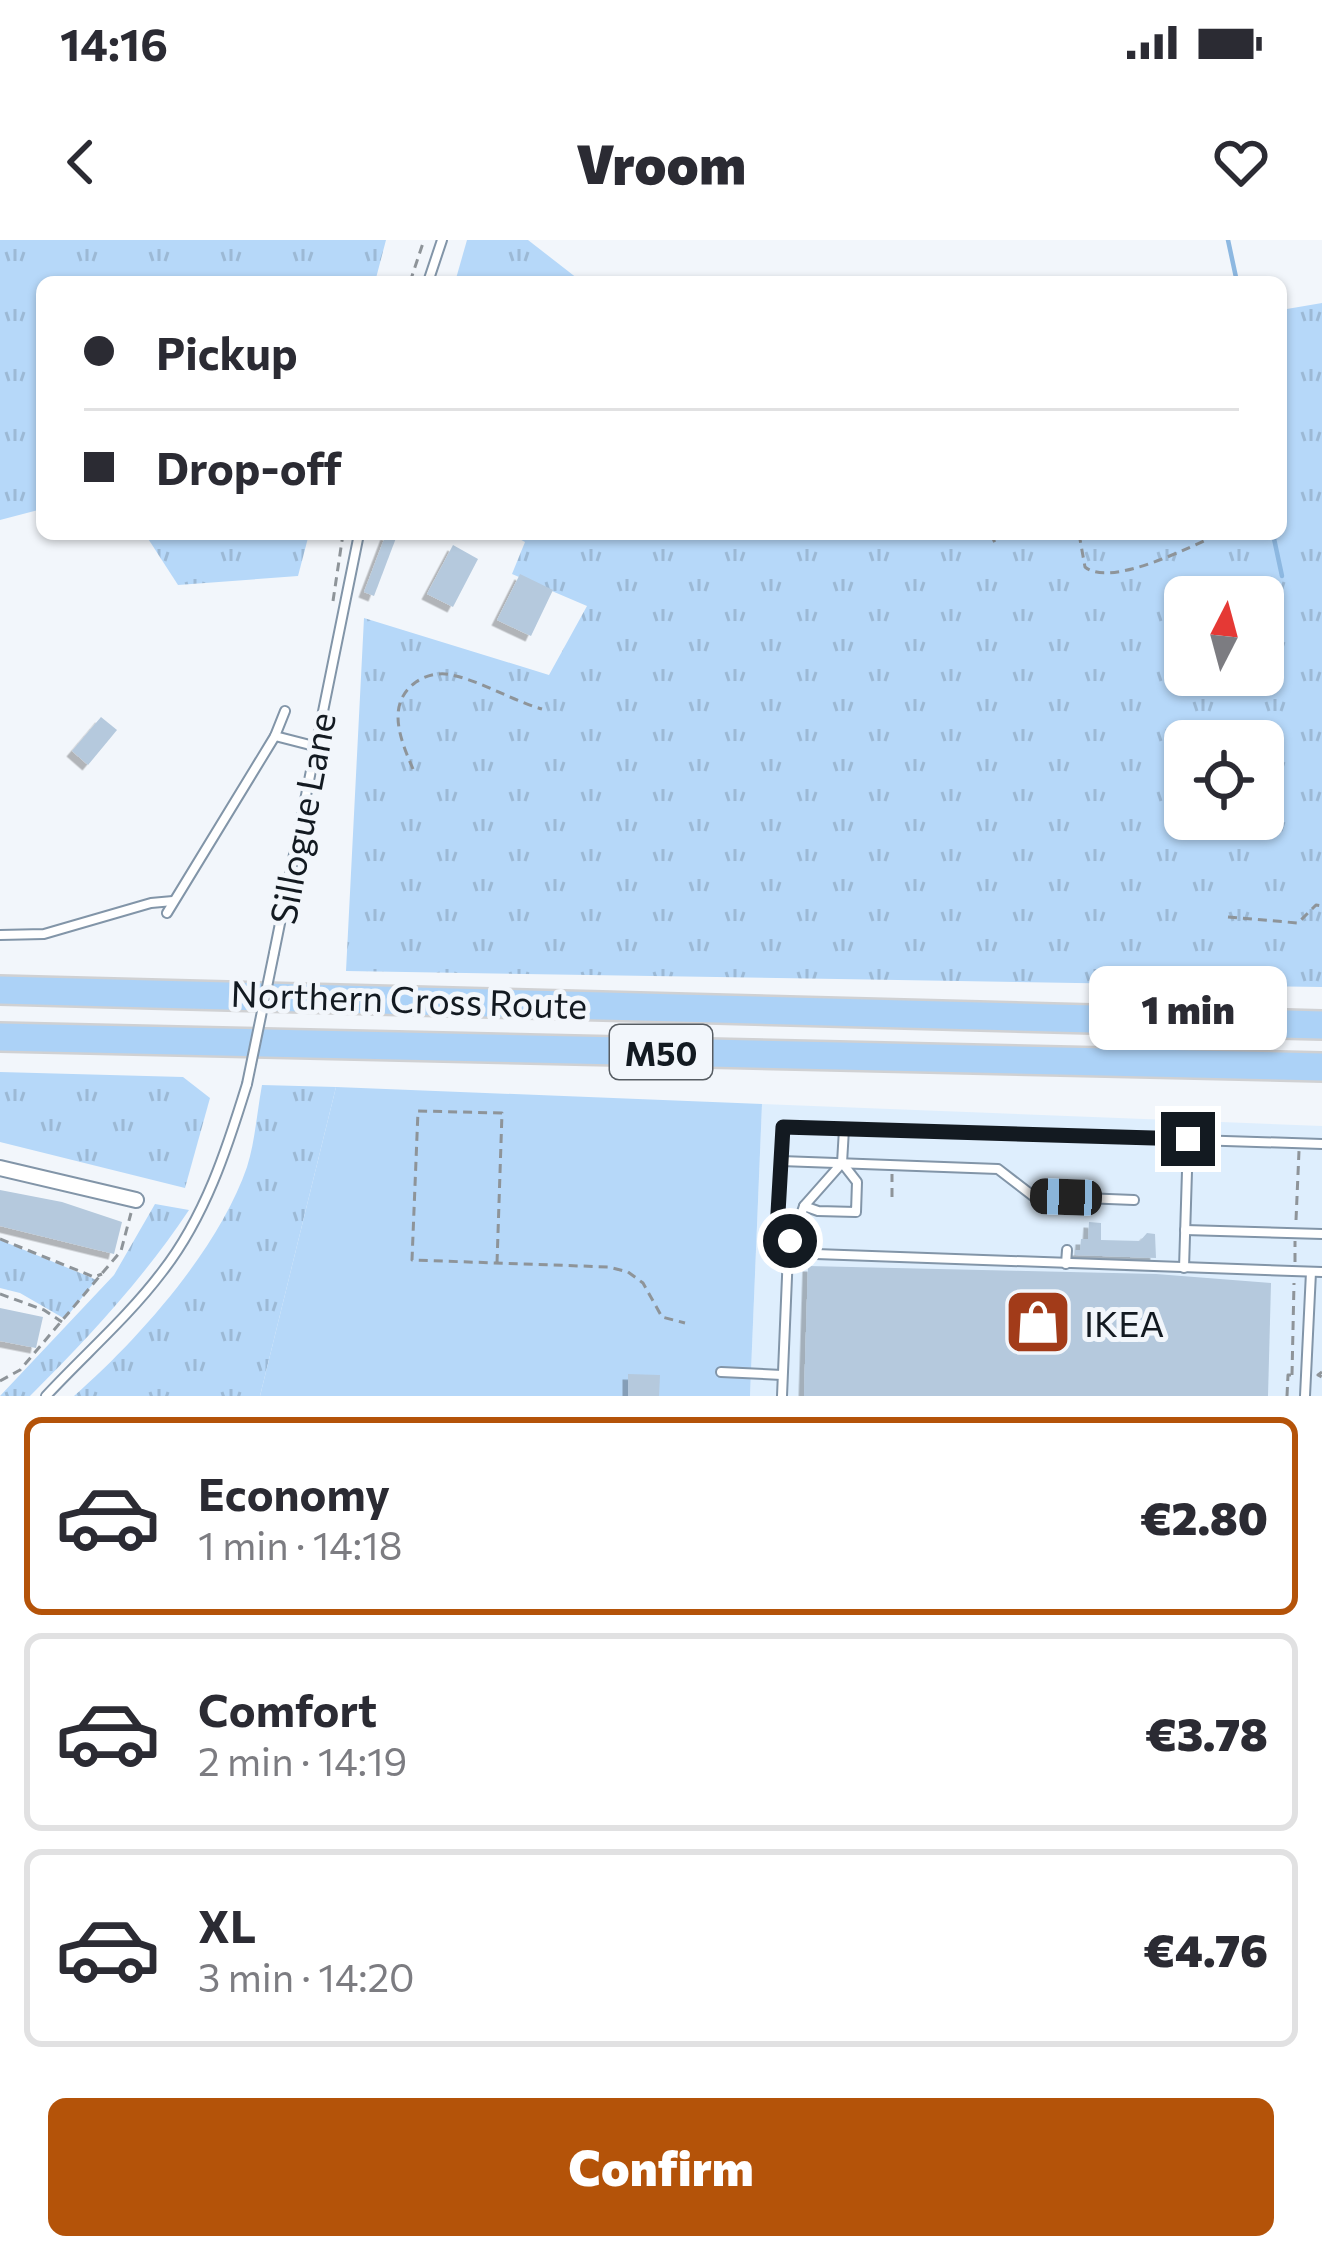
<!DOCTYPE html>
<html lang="en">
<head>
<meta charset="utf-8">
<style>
  body { margin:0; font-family:Commissioner,sans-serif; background:#f2f2f3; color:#2b2b33; height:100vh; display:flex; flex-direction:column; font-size:45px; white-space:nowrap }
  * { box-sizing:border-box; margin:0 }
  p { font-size:39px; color:#7c7c81 }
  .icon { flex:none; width:66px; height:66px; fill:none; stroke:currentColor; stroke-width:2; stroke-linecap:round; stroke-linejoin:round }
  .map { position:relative; height:1156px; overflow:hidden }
  .details { display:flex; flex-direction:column; background:#fff; flex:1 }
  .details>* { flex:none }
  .banner { position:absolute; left:36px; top:36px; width:1251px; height:264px; border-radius:18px; box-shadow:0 3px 9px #0004; display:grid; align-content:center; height:264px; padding:0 48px; background:#fff }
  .needle { width:78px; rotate:6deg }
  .controls { position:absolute; left:1164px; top:336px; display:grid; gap:24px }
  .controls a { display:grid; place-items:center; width:120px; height:120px; border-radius:18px; background:#fff; box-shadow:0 3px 9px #0004; font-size:60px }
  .end { position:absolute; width:54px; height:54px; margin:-27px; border:15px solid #131a21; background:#fff; box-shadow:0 0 0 6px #fff }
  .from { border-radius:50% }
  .bubble { position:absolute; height:84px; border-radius:18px; background:#fff; box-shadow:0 3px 9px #0004; font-size:39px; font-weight:800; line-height:84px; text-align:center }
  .car { position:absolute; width:36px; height:72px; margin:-36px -18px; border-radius:15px; box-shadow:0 0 9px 3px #0007; background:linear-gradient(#222 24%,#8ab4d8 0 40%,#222 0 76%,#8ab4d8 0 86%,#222 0) }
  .banner b { display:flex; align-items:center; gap:42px; height:114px; font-size:45px }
  .banner b+b { border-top:3px solid #e1e1e2 }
  .banner i { width:30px; height:30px; background:#2b2b33 }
  ul { padding:21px 0 0; list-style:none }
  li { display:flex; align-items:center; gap:36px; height:198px; margin:0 24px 18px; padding:0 24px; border:6px solid #e1e1e2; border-radius:18px }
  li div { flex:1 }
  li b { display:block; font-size:45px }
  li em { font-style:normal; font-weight:800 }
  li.current { border-color:#b45309 }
  li>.icon { width:108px; height:108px; stroke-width:1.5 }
  .button { display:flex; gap:24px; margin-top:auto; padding:24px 48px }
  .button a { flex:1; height:138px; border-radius:18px; background:#b45309; color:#fff; font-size:48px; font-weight:800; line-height:138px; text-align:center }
  .status { display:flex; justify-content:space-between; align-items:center; height:84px; padding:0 60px; background:#fff; direction:ltr }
  .status svg { height:33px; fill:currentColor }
  header { display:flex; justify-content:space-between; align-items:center; height:156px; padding:0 48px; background:#fff; font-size:54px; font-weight:800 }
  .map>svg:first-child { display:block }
  .built { fill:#deeefd }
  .grass { fill:url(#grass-tufts); fill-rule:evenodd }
  .pitch { fill:#b6d8f9 }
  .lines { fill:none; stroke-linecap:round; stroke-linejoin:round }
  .stream { stroke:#8db8e1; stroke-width:4.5 }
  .building { fill:#b5c9dd; filter:url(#shadow) }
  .lane-casing { stroke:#8295a8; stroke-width:12 }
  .street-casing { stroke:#8295a8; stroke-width:18 }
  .highway-casing { stroke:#d0d1d3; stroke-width:32 }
  .path { stroke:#8e9499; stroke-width:3; stroke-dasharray:9 6; stroke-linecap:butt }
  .lane { stroke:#fff; stroke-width:8 }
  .street { stroke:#fff; stroke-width:14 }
  .highway { stroke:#acd2f7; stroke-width:27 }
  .lane-bridge-casing { stroke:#8295a8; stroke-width:12; stroke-linecap:butt }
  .lane-bridge { stroke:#fff; stroke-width:8 }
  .route { stroke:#131a21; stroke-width:15 }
  .labels { text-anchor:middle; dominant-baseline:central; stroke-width:10; stroke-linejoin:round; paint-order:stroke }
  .shield { fill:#f2f6fb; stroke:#565c62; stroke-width:3 }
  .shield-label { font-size:33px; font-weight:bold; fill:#131a21 }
  .street-label { font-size:36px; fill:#131a21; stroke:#f2f6fb }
  .poi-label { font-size:36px; fill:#131a21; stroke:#f2f6fb; text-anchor:start }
</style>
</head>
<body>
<div class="status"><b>14:16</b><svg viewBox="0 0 49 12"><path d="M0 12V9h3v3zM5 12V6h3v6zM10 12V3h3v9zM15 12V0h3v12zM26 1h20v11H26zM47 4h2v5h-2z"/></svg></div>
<header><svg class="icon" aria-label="back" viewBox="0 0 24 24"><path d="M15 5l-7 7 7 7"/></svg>Vroom<svg class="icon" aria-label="heart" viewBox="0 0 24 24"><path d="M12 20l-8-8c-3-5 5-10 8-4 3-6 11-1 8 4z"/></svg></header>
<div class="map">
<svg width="1322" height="1156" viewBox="0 0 1322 1156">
  <defs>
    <pattern id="grass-tufts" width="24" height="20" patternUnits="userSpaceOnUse" patternTransform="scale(3)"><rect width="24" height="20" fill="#b6d8f9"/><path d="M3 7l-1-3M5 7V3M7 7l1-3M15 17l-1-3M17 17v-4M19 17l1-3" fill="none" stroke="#9cb9d5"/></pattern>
    <filter id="shadow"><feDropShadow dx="-5.5" dy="5.5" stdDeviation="0" flood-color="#0004"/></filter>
  </defs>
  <rect width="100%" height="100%" fill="#f2f6fb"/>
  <path class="built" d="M 762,864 L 1322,886 L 1322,1156 L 750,1156 Z"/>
  <g class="grass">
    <path d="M 0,0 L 386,0 L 375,42 L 42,42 L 42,269 L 0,280 Z"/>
    <path d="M 467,0 L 528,0 L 582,42 L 455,42 Z"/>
    <path d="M 1322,63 L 1322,747 L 346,731 L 364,378 L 549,435 L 587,366 L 512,334 L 525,302 L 510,294 L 1281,294 L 1281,70 ZM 1185,357 L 1263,357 L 1263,435 L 1185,435 ZM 1185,501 L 1263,501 L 1263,579 L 1185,579 Z"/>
    <path d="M 145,294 L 309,294 L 298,336 L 178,345 Z"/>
    <path d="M 0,832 L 183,837 L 210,858 L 185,948 L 0,902 Z"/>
    <path d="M 262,845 L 336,847 L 260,1156 L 74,1156 C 138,1100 219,1009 247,927 C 255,902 257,872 262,845 Z"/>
    <path d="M 155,964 L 189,970 C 143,1039 89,1097 30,1156 L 0,1156 L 114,1035 Z"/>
    <path d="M 0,1000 L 90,1037 L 96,1040 L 65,1079 L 20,1053 L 0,1048 Z"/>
  </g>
  <path class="pitch" d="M 336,847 L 762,864 L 750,1156 L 260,1156 Z"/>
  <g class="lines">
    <g class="stream">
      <path d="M 1228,0 L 1237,42"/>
      <path d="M 1273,294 L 1282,336"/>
    </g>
  </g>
  <g class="building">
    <path d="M 386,294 L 396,298 L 374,356 L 364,352 Z"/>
    <path d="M 453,305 L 478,319 L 453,367 L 427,354 Z"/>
    <path d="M 520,334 L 553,350 L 531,396 L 497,380 Z"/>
    <path d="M 101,477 L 117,490 L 88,525 L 72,511 Z"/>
    <path d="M 0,950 L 62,962 L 122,982 L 114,1014 L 0,986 Z"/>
    <path d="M 1089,982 L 1101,983 L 1101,1000 L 1140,1001 L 1147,993 L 1155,994 L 1156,1018 L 1075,1015 L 1075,1010 L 1080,1010 L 1081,999 L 1088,999 Z"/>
    <path d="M 808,1026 L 1156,1034 L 1271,1043 L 1268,1156 L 804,1156 Z"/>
    <path d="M 0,1068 L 43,1077 L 36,1108 L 0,1101 Z"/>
    <path d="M 628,1134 L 660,1135 L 659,1156 L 628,1156 Z"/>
  </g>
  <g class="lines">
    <defs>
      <g id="lane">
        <path d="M 428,42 L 442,0"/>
        <path d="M 275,496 L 314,506"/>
        <path d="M 167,673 L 275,496 L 285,471"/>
        <path d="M 0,695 L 44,694 L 151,663 L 173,661"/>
        <path d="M 274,713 L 359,294"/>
        <path d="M 844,889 L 842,923 L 804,966 L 788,1013 L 1322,1032"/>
        <path d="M 781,921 L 998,929 L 1033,956 L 1134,960"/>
        <path d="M 804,966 L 818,971 L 856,972 L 857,942 L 843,924"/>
        <path d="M 1185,990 L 1322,994"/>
        <path d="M 1066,1024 L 1067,1010"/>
        <path d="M 1184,1028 L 1188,899"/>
        <path d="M 721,1132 L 782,1135"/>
        <path d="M 46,1156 C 85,1114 128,1077 162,1032 C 205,977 227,909 247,844"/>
        <path d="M 782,1156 L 788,1013 L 776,1008 L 783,887 L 1322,904"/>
        <path d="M 1305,1156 L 1311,1032"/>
      </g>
      <path id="street" d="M 0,928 L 136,960"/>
      <g id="highway">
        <path d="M 0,750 L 1322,785"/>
        <path d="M 0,797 L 1322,827"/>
      </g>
    </defs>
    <use href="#lane" class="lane-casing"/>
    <use href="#street" class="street-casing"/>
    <use href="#highway" class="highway-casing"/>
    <g class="path">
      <path d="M 410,42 L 424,0"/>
      <path d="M 1281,263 L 1285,260"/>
      <path d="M 991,294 L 995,303"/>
      <path d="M 1079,294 L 1085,327 C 1110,348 1190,307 1219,294"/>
      <path d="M 333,361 L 343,294"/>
      <path d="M 413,529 C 401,501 385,464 416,442 C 426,435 440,432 452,435 C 483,442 511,460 542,469"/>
      <path d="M 1228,677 L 1298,683 L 1316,665 L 1322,666"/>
      <path d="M 892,957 L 892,934"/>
      <path d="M 1296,980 L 1299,911"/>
      <path d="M 0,999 L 94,1037 L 102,1034"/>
      <path d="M 1295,1022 L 1295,1001"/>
      <path d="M 497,1023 L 502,873 L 418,871 L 412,1020 L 609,1027 L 628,1032 L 643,1043 L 662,1077 L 685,1083"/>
      <path d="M 0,1054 L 44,1070 L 62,1082"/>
      <path d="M 1322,1132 L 1318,1135 L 1322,1137"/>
      <path d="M 1292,1135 L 1294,1043"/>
      <path d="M 0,1141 L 20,1130 L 121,1011 L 131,973"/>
      <path d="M 1287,1156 L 1288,1135 L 1292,1135"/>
    </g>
    <use href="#lane" class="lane"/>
    <use href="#street" class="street"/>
    <use href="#highway" class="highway"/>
    <defs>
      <path id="lane-bridge" d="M 247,844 L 274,713"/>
    </defs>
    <use href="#lane-bridge" class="lane-bridge-casing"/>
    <use href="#lane-bridge" class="lane-bridge"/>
  </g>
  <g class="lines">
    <path class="route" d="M 790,1001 L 788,1013 L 776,1007 L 783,887 L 1188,899"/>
  </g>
  <defs>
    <symbol id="shop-square" viewBox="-11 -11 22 22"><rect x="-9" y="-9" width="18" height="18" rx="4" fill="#a23b19" stroke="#f2f6fb"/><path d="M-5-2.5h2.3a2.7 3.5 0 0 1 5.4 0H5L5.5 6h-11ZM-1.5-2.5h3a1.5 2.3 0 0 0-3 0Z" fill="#fff"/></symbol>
  </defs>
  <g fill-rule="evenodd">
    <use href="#shop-square" x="1000" y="1044" width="76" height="76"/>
  </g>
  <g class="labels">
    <rect class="shield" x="610" y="785" width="102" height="54" rx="9"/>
    <g class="shield-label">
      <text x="661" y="812">M50</text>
    </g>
    <g class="street-label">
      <text transform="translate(301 578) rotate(-79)">Sillogue Lane</text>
      <text transform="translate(409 758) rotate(2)">Northern Cross Route</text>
    </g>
    <g class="poi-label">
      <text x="1084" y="1082">IKEA</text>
    </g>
  </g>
</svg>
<div class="controls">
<a><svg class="needle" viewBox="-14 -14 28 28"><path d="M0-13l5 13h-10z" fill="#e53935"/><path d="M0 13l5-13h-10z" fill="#7c7c81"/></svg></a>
<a><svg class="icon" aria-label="locate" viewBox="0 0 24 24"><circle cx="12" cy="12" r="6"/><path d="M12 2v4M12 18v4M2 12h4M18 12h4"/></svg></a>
</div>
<i class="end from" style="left:790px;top:1001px"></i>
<i class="end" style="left:1188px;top:899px"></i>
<div class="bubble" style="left:1089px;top:726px;width:198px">1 min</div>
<i class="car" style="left:1066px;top:957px;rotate:272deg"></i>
<div class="banner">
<b><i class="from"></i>Pickup</b>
<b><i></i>Drop-off</b>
</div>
</div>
<section class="details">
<ul>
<li class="current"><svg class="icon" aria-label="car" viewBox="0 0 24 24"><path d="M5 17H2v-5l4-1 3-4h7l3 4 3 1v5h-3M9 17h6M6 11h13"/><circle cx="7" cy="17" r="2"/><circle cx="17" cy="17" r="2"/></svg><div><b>Economy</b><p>1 min · 14:18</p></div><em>€2.80</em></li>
<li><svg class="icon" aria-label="car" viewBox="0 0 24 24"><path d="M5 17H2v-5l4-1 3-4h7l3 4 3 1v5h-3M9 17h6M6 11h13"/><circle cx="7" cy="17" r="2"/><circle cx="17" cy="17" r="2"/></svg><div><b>Comfort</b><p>2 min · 14:19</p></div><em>€3.78</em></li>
<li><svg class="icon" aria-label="car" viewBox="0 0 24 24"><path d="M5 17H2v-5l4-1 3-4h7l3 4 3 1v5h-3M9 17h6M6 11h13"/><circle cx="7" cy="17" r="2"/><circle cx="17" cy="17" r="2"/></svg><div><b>XL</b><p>3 min · 14:20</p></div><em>€4.76</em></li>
</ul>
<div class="button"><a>Confirm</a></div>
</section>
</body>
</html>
